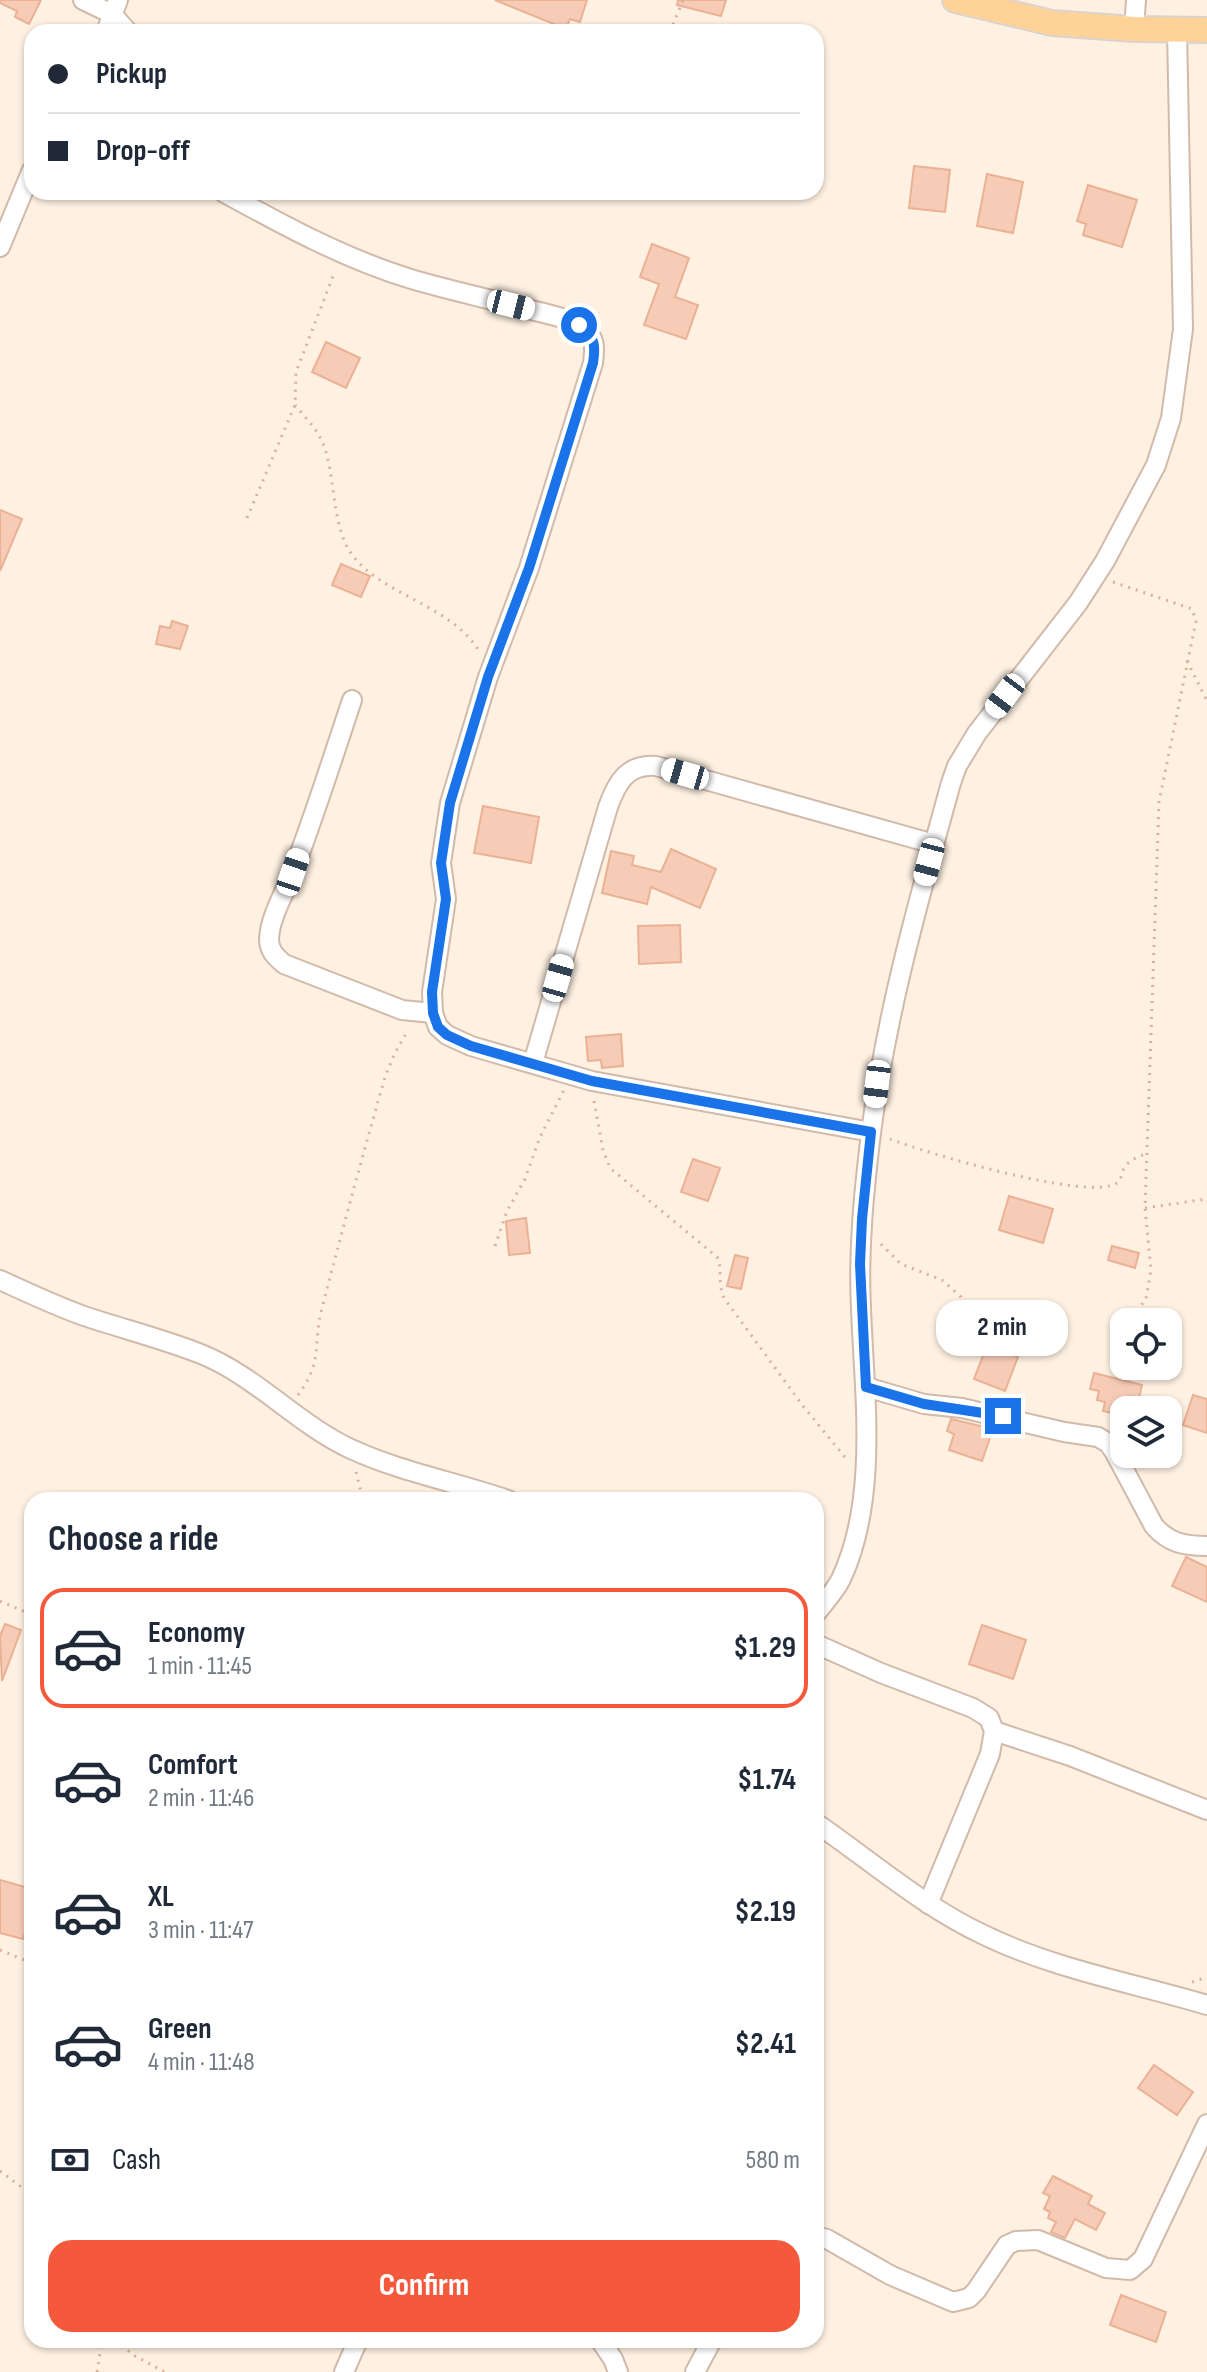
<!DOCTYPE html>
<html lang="en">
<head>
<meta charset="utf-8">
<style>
  body { margin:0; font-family:"Sofia Sans Condensed",sans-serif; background:#f2f2f3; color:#1f2937; height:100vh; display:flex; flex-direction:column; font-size:30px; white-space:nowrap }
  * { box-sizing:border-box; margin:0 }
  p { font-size:26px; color:#747a83 }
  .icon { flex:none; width:44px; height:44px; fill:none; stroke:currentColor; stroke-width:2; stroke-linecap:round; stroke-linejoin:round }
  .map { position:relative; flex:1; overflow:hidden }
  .details { position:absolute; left:24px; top:1492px; width:800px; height:856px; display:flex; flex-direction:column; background:#fff; border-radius:24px; box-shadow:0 2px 6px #0004 }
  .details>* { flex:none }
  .hud { position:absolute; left:24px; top:24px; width:800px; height:176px; border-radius:24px; box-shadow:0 2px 6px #0004; display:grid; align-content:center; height:176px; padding:0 24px; background:#fff }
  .fabs { position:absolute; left:1110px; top:1308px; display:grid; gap:16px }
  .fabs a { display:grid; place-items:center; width:72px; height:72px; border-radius:16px; background:#fff; box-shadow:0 2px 6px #0004; font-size:40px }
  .end { position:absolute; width:36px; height:36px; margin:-18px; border:10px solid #1a73e8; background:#fff; box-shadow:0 0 0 4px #fff }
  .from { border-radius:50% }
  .bubble { position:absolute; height:56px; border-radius:24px; background:#fff; box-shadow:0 2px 6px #0004; font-size:26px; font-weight:700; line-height:56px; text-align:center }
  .car { position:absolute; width:24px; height:48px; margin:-24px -12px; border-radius:10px; box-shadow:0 0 6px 2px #0007; background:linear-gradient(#fff 24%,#345 0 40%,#fff 0 76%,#345 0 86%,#fff 0) }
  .hud b { display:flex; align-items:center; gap:28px; height:76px; font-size:30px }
  .hud b+b { border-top:2px solid #e0e1e3 }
  .hud i { width:20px; height:20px; background:#1f2937 }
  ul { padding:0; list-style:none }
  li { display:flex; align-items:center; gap:24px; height:120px; margin:0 16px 12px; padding:0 8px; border:4px solid transparent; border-radius:24px }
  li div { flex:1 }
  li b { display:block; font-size:30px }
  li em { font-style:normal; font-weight:700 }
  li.on { border-color:#f4593b }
  li>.icon { width:72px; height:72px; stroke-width:1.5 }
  h2 { padding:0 24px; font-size:36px; line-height:96px }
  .pay { display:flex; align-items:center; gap:20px; height:88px; padding:0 24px; font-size:30px }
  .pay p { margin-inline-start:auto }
  .cta { display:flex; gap:16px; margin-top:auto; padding:16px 24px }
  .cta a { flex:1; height:92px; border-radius:24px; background:#f4593b; color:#fff; font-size:32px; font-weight:700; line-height:92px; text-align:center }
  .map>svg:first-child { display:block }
  .building { fill:#f6ccb7; stroke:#ebb195; stroke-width:2 }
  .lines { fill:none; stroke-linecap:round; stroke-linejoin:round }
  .minor-casing { stroke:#d2baaa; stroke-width:22 }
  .major-casing { stroke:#dcd3cf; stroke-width:28 }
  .path { stroke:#dbaf9a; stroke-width:3; stroke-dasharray:2 6; stroke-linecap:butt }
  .minor { stroke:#fff; stroke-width:18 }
  .major { stroke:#ffd398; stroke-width:24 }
  .route { stroke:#1a73e8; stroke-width:10 }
</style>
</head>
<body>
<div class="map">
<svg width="1207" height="2372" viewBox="0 0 1207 2372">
  <rect width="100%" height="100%" fill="#fef1e2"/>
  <g class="building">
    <path d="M 0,0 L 41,0 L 29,24 L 15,17 L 17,11 L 0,3 Z"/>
    <path d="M 495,0 L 587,0 L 580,22 L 570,19 L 566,29 Z"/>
    <path d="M 678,0 L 726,0 L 721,16 L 677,5 Z"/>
    <path d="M 914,166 L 950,170 L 945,212 L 909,208 Z"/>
    <path d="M 987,174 L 1023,182 L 1013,233 L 977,226 Z"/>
    <path d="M 1088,185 L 1137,200 L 1122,247 L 1083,235 L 1086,224 L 1077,221 Z"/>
    <path d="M 652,244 L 689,258 L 675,297 L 698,305 L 686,339 L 644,325 L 659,284 L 640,277 Z"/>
    <path d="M 326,342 L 360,358 L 346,388 L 312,372 Z"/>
    <path d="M 0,510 L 22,519 L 0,571 Z"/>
    <path d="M 341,564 L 370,576 L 361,597 L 332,585 Z"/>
    <path d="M 172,621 L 188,626 L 180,649 L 156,644 L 160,626 L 170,628 Z"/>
    <path d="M 483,806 L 539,817 L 531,863 L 474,853 Z"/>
    <path d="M 671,849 L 716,869 L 700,908 L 651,887 L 647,904 L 602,893 L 611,851 L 634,856 L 632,865 L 661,872 Z"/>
    <path d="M 680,925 L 681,962 L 639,964 L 638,926 Z"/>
    <path d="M 621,1034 L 623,1066 L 602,1068 L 601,1060 L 588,1061 L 586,1037 Z"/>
    <path d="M 693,1159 L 720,1168 L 708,1201 L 681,1192 Z"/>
    <path d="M 1009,1196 L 1053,1209 L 1043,1243 L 999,1230 Z"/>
    <path d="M 526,1218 L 530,1253 L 509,1255 L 506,1221 Z"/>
    <path d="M 1112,1246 L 1139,1253 L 1135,1268 L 1108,1260 Z"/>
    <path d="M 735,1255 L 748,1258 L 741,1289 L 727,1286 Z"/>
    <path d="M 987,1345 L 1018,1357 L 1005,1391 L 974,1379 Z"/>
    <path d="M 1094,1373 L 1142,1385 L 1136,1410 L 1124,1410 L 1124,1416 L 1103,1411 L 1105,1402 L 1097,1400 L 1099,1391 L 1090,1389 Z"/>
    <path d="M 1193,1395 L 1207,1399 L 1207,1433 L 1183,1425 Z"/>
    <path d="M 951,1419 L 993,1429 L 982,1461 L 949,1450 L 954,1434 L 947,1431 Z"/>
    <path d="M 1186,1557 L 1207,1567 L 1207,1602 L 1172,1586 Z"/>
    <path d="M 5,1624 L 21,1630 L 2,1681 L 0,1636 Z"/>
    <path d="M 982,1625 L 1026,1640 L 1013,1679 L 969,1664 Z"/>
    <path d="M 0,1880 L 32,1889 L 32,1924 L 28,1923 L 23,1939 L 0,1933 Z"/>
    <path d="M 1154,2065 L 1193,2092 L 1177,2115 L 1138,2088 Z"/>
    <path d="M 1053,2176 L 1092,2196 L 1088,2204 L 1105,2213 L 1096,2230 L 1075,2219 L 1065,2238 L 1051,2232 L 1056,2222 L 1048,2218 L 1050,2212 L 1044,2209 L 1050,2196 L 1043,2193 Z"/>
    <path d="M 1121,2295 L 1166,2312 L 1156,2342 L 1110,2325 Z"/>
  </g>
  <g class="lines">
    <defs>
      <g id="minor">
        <path d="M 83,0 L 112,14 L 128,32"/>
        <path d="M 1134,29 L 1136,0"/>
        <path d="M 106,32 L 118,0"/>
        <path d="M 223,192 C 283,225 345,259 411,279 C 448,290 486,298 523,308 C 542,313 564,316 581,327 C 596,337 595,347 593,363 L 529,568 L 488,677 L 450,803 L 441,863 L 446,899 L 432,992 L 433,1013 L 438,1027 L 447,1035 L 471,1046 L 592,1081 L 871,1132"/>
        <path d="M 0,247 L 32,170"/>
        <path d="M 352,700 C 333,757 315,814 294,869 C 286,891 270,916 269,939 C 269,951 276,957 284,964 L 402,1010 L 433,1013"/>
        <path d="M 533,1063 L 608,807 C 617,782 627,764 656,766 L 934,844"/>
        <path d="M 0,1280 C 28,1293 56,1306 84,1316 C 123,1329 163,1339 201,1354 C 256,1376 297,1424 351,1449 C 401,1472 456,1482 508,1500"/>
        <path d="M 866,1387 L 924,1404 L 962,1408 L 1064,1432 L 1098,1437 L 1108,1443 L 1114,1451 L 1154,1526 C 1169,1543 1184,1546 1207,1546"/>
        <path d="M 816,1613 C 824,1603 835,1591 841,1579 C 879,1498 864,1394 861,1308 C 858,1249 864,1191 871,1133 C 886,1013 919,899 951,783 L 957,766 L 977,733 L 1078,603 L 1105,561 L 1156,465 L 1171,418 L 1183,329 L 1177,30"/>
        <path d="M 816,1644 L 881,1673 L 973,1708 L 989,1718 L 994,1731 L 990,1754 L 928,1904"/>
        <path d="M 994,1731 L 1070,1756 L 1207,1810"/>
        <path d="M 816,1823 C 871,1861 924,1907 984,1935 C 1054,1969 1133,1983 1207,2005"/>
        <path d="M 816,2236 L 827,2239 L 890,2275 L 953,2302 L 969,2298 L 976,2291 L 1007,2245 L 1016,2241 L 1038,2240 L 1106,2268 L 1130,2270 L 1143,2259 L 1207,2124"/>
        <path d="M 600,2340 L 613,2359 L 618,2372"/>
        <path d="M 344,2372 L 358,2340"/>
        <path d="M 695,2372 L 712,2340"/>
      </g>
      <path id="major" d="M 955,0 L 1052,23 L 1134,29 L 1207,30"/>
    </defs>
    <use href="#minor" class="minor-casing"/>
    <use href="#major" class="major-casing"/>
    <g class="path">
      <path d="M 670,32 L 683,0"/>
      <path d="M 295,405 C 304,416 315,427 321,439 C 337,472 330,527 353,556 C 384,596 451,605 479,651"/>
      <path d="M 247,518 L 295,405 L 296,372 L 335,271"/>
      <path d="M 1113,582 L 1192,609 L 1196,621 L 1159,802 L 1145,1208 L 1151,1270 L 1146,1299 L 1128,1322"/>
      <path d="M 1187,661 L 1207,701"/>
      <path d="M 594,1101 L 603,1150 L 610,1168 L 717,1257 C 723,1268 717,1282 724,1298 L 803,1406 L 848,1461"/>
      <path d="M 890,1139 C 923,1152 1089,1202 1117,1183 C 1122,1180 1121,1172 1125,1167 C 1129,1160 1138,1157 1145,1154"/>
      <path d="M 1145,1208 L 1207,1199"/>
      <path d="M 881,1244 L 901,1264 L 942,1280 L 961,1297 L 972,1356"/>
      <path d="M 495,1246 L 507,1211 L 525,1179 L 540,1137 L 564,1090"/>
      <path d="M 1114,1358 L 1124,1327"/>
      <path d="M 298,1395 C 324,1360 312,1346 322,1308 C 342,1231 363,1154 385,1077 L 394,1055 L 408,1030"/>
      <path d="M 356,1472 L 363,1500"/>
      <path d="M 0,1601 L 32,1615"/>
      <path d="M 0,1950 L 32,1963"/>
      <path d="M 1192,1982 L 1207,1977"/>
      <path d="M 0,2171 L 32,2195"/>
      <path d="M 116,2340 L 133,2355 L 165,2372"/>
      <path d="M 97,2372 L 102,2340"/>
    </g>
    <use href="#minor" class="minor"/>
    <use href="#major" class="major"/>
  </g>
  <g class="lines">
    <path class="route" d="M 579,325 C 595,338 596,344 593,363 L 529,568 L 488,677 L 450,803 L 441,863 L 446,899 L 432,992 L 433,1013 L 438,1027 L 447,1035 L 471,1046 L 592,1081 L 871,1132 L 862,1219 L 860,1264 L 866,1387 L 924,1404 L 1003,1416"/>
  </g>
</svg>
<div class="fabs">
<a><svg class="icon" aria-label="locate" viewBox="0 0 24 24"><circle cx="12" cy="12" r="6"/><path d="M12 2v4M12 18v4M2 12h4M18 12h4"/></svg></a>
<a><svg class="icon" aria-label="layers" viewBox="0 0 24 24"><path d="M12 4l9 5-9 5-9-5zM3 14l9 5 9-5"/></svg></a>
</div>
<i class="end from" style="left:579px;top:325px"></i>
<i class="end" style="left:1003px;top:1416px"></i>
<div class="bubble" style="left:936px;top:1300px;width:132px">2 min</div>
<i class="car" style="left:511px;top:305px;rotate:104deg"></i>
<i class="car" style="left:1005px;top:696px;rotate:217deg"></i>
<i class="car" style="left:685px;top:774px;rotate:286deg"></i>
<i class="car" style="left:929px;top:862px;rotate:195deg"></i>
<i class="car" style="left:293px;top:872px;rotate:19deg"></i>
<i class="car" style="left:558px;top:978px;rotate:16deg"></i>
<i class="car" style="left:877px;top:1084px;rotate:187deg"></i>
<div class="hud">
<b><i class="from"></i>Pickup</b>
<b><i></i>Drop-off</b>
</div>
<section class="details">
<h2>Choose a ride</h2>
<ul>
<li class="on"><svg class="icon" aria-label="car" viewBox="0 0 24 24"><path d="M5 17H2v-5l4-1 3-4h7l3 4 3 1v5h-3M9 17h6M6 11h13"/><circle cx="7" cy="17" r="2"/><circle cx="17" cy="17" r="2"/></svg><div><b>Economy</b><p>1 min · 11:45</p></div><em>$1.29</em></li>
<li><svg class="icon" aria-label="car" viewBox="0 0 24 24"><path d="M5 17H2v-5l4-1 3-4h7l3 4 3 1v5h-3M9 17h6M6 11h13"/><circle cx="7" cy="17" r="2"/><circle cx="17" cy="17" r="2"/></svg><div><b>Comfort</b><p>2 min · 11:46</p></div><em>$1.74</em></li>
<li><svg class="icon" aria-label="car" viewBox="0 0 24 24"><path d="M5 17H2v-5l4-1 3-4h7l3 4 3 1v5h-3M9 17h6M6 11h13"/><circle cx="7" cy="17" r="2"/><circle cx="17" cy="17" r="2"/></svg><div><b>XL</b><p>3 min · 11:47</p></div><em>$2.19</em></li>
<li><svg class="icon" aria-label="car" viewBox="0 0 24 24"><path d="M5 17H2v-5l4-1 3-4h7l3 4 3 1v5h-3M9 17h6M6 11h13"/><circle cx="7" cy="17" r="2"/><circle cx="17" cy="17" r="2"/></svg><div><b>Green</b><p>4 min · 11:48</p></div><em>$2.41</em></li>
</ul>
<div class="pay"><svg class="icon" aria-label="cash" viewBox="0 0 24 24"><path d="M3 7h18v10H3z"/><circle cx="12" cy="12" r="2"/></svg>Cash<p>580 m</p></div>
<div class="cta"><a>Confirm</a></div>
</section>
</div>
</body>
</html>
